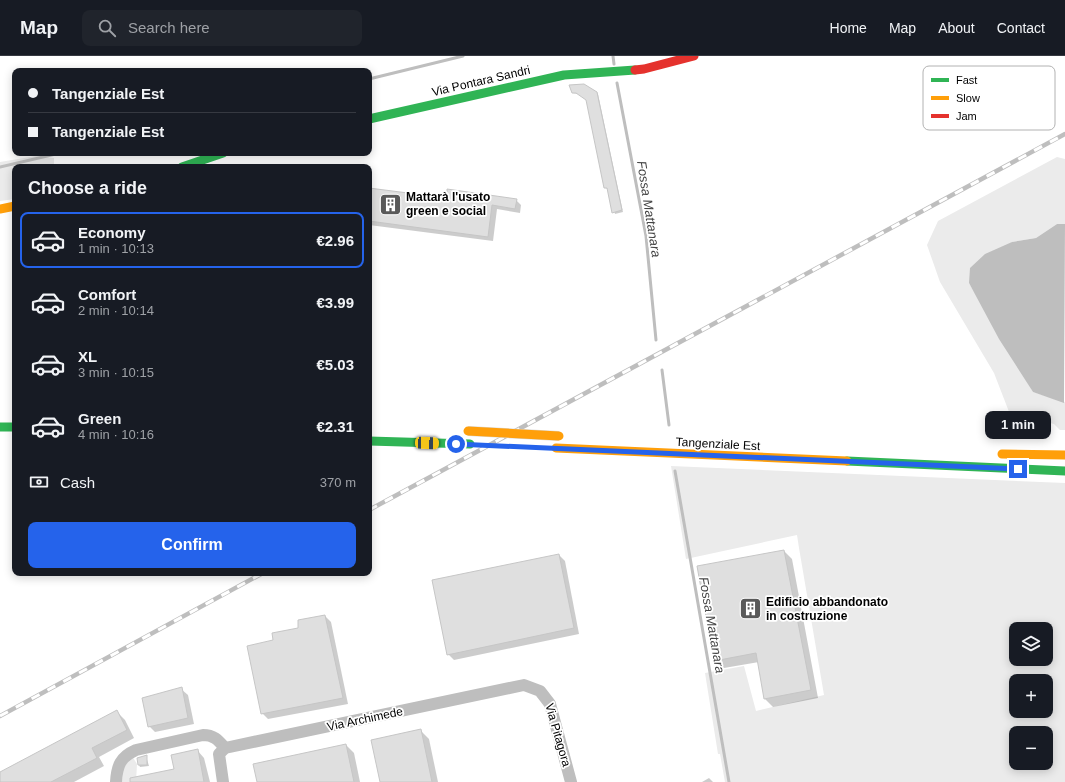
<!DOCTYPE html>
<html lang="en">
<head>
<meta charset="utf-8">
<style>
  body { margin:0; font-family:Helvetica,sans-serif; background:#20242c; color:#f1f3f6; height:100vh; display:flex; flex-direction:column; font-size:15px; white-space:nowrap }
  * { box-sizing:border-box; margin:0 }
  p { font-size:13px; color:#9ea1a6 }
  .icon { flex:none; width:22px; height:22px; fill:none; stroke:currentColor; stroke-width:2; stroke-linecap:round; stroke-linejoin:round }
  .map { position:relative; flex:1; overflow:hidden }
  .sheet { position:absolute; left:12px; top:108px; width:360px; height:412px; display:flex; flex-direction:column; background:#171b24; border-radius:8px; box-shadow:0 2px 10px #0003 }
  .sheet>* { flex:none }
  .banner { position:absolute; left:12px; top:12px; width:360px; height:88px; border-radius:8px; box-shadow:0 2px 10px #0003; display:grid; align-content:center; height:88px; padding:0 16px; background:#171b24 }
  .tools { position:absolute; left:1009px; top:566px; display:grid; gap:8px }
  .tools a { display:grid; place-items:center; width:44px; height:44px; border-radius:8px; background:#171b24; box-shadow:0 2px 10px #0003; font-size:20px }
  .end { position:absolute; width:18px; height:18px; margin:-9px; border:5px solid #2563eb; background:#fff; box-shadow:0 0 0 2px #fff }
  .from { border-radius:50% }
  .bubble { position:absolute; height:28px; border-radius:8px; background:#171b24; box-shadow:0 2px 10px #0003; font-size:13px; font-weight:800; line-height:28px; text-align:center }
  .car { position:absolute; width:12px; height:24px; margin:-12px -6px; border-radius:5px; box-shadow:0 0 3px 1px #0007; background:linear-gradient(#f5c518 24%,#345 0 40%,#f5c518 0 76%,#345 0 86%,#f5c518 0) }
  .banner b { display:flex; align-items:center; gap:14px; height:38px; font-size:15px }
  .banner b+b { border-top:1px solid #363941 }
  .banner i { width:10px; height:10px; background:#f1f3f6 }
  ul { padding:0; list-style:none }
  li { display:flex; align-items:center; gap:12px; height:56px; margin:0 8px 6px; padding:0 8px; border:2px solid transparent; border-radius:8px }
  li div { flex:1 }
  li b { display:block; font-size:15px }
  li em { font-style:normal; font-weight:800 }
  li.active { border-color:#2563eb }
  li>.icon { width:36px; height:36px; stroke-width:1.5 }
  h2 { padding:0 16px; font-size:18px; line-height:48px }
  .pay { display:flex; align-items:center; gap:10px; height:44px; padding:0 16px; font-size:15px }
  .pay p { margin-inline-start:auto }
  .primary-button { display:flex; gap:8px; margin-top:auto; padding:8px 16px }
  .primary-button a { flex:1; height:46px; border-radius:8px; background:#2563eb; color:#fff; font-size:16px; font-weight:800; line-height:46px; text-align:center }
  header { display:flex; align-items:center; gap:24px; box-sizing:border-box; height:56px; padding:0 20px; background:#171b24; border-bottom:1px solid #363941 }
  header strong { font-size:19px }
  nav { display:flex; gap:22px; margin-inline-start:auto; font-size:14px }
  .search { width:280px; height:36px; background:#20242c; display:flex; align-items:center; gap:10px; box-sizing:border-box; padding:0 14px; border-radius:8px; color:#9ea1a6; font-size:15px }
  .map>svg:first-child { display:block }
  .green { fill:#ebebeb; fill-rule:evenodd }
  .water { fill:#bebebe }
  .shadow { fill:#0003 }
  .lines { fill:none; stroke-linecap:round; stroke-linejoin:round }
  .stream { stroke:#bebebe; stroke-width:3 }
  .building { fill:#dfdfdf; stroke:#c6c6c6 }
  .street { stroke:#bebebe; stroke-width:12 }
  .fast { stroke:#30b455; stroke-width:9 }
  .slow { stroke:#ff9f0a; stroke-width:9 }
  .jam { stroke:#e5322d; stroke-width:9 }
  .rail-casing { stroke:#bebebe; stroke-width:4.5 }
  .rail { stroke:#fff; stroke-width:3; stroke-dasharray:9; stroke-linecap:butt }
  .slow-bridge-casing { stroke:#dbdbdb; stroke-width:10; stroke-linecap:butt }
  .slow-bridge { stroke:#ff9f0a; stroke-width:9 }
  .route { stroke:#2563eb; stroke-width:5 }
  .labels { text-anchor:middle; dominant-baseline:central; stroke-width:3.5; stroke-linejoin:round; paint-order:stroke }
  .street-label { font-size:12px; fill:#000; stroke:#fff }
  .poi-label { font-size:12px; font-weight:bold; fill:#000; stroke:#fff; text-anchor:start }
  .water-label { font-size:13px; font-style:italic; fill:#434343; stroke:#fff }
  .key { fill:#fff; stroke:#b2b2b2; stroke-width:1 }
  .key-label { font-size:11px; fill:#000 }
</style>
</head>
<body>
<header>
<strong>Map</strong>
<div class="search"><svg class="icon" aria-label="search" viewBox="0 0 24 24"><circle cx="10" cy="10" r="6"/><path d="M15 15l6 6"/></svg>Search here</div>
<nav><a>Home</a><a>Map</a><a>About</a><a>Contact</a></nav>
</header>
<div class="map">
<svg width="1065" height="726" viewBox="0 0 1065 726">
  <rect width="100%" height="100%" fill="#fff"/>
  <g class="green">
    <path d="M 36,100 L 54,102 L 54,111 L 15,111 L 15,143 L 0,145 L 0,106 Z"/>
    <path d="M 1057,101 L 1065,103 L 1065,168 L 1057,168 L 1036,182 L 1012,186 L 969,227 L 1033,336 L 1065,346 L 1065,374 L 1060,374 L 1054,368 L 1039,364 L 1011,361 L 994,317 L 940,226 L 927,189 L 938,165 Z"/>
    <path d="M 671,410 L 1065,427 L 1065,726 L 725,726 L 720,698 L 718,698 L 705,617 L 744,610 L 756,655 L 824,639 L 799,492 L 797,479 L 686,503 ZM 1016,573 L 1046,573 L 1046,603 L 1016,603 ZM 1016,625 L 1046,625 L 1046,655 L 1016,655 ZM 1016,677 L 1046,677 L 1046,707 L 1016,707 Z"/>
    <path d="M 132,700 L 137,708 L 136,726 L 122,726 L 123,712 Z"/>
  </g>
  <path class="water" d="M 1057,168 L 1065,168 L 1064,347 L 1033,336 L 999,283 L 969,227 L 970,212 L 985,198 L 1012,186 L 1036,182 Z"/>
  <g class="shadow">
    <path d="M 597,36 L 598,38 L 623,156 L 615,158 L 609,133 L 605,132 L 587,44 L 579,38 L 572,37 Z"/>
    <path d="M 369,133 L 447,143 L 516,144 L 521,149 L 520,157 L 497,153 L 493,185 L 369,169 Z"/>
    <path d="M 784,495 L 792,503 L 818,642 L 773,651 L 765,643 L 759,606 L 724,612 L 715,604 Z"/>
    <path d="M 559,499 L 565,505 L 579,578 L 454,604 L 448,598 Z"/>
    <path d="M 325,560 L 331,566 L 348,648 L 268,663 L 262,657 L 299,572 Z"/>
    <path d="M 181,633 L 188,639 L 194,668 L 155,676 L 149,670 Z"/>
    <path d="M 117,656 L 125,664 L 134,682 L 99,701 L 104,710 L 74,726 L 1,726 L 0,717 Z"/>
    <path d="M 421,675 L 429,683 L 438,726 L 381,726 Z"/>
    <path d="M 346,689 L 354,697 L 360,726 L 258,726 Z"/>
    <path d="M 197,694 L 204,702 L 210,726 L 146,726 L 176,714 Z"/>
    <path d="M 146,700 L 149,710 L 140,711 L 139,709 Z"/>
    <path d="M 709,722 L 713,726 L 702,726 Z"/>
  </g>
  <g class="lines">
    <g class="stream">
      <path d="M 613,0 L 614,8"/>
      <path d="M 369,23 L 463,0"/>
      <path d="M 617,27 L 646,180 L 656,284"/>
      <path d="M 0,111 L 60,97"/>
      <path d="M 662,314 L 669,369"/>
      <path d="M 675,415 L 729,726"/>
    </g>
  </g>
  <g class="building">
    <path d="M 584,28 L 597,36 L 598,41 L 622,154 L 612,157 L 607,132 L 604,132 L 586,44 L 576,37 L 572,37 L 569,29 Z"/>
    <path d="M 369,132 L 447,142 L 447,133 L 517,143 L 515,153 L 492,149 L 488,181 L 369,165 Z"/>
    <path d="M 784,494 L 811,634 L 764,643 L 756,597 L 714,605 L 697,510 Z"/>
    <path d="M 559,498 L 574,572 L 447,599 L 432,524 Z"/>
    <path d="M 325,559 L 343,642 L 261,658 L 247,590 L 273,584 L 272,577 L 298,572 L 298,564 Z"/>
    <path d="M 182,631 L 188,662 L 148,671 L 142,642 Z"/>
    <path d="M 117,654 L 127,674 L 92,692 L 97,702 L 51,726 L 0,726 L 0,716 Z"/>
    <path d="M 421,673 L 432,726 L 380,726 L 371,684 Z"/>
    <path d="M 346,688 L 354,726 L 257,726 L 253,708 Z"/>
    <path d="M 198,693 L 204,726 L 130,726 L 130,722 L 174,713 L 171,699 Z"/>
    <path d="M 147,699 L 147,709 L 138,709 L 137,702 Z"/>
  </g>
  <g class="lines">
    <g class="street">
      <path d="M 116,726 C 117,710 120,701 136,694 L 203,679 C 214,679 218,684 225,692"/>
      <path d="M 223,726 L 219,698 L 225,692 L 524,629 L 540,635 L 550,648 L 571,726"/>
    </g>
    <g class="fast">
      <path d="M 369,63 L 564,19 L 635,14"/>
      <path d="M 182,111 L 223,97"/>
      <path d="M 0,371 L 15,371"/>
      <path d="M 369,385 L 470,388"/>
      <path d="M 847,405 L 1065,415"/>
    </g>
    <g class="slow">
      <path d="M 0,153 L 15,150"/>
      <path d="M 556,392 L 847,405"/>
      <path d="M 1002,398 L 1065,399"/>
    </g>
    <path class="jam" d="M 635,14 L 644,13 L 694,0"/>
    <defs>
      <g id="rail">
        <path d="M 369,454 L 1065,78"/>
        <path d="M 0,660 L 263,517"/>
      </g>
    </defs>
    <use href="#rail" class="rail-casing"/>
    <use href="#rail" class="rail"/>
    <defs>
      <path id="slow-bridge" d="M 468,375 L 559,380"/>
    </defs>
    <use href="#slow-bridge" class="slow-bridge-casing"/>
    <use href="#slow-bridge" class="slow-bridge"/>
  </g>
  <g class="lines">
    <path class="route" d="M 456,388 L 1018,413"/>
  </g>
  <defs>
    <symbol id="building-square" viewBox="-11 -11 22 22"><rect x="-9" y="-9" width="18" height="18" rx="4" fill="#595959" stroke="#fff"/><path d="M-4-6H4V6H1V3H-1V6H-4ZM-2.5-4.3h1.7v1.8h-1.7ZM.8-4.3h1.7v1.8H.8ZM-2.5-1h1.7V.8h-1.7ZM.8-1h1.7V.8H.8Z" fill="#fff"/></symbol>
  </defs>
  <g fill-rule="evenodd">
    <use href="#building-square" x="378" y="136" width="25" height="25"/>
    <use href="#building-square" x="738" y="540" width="25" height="25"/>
  </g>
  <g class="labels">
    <g class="street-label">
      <text transform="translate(481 25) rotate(-13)">Via Pontara Sandri</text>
      <text transform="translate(718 388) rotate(3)">Tangenziale Est</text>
      <text transform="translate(365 663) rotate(-12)">Via Archimede</text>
      <text transform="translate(558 679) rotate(74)">Via Pitagora</text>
    </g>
    <g class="poi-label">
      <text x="406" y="141">Mattarà l'usato<tspan x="406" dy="14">green e social</tspan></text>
      <text x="766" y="546">Edificio abbandonato<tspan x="766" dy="14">in costruzione</tspan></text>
    </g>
    <g class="water-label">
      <text transform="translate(649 153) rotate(81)">Fossa Mattanara</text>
      <text transform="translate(712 569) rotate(80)">Fossa Mattanara</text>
    </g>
  </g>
  <rect x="923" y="10" width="132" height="64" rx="6" class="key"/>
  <rect x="931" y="22" width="18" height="4" fill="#30b455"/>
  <rect x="931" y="40" width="18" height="4" fill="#ff9f0a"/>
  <rect x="931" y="58" width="18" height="4" fill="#e5322d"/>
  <g class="key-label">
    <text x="956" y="28">Fast</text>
    <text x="956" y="46">Slow</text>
    <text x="956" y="64">Jam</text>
  </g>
</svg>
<div class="tools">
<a><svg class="icon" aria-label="layers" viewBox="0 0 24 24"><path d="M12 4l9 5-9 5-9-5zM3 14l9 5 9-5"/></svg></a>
<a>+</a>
<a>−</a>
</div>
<i class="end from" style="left:456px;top:388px"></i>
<i class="end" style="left:1018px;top:413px"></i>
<div class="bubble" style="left:985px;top:355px;width:66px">1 min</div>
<i class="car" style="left:427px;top:387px;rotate:92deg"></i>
<div class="banner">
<b><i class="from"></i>Tangenziale Est</b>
<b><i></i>Tangenziale Est</b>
</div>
<section class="sheet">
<h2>Choose a ride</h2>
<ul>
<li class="active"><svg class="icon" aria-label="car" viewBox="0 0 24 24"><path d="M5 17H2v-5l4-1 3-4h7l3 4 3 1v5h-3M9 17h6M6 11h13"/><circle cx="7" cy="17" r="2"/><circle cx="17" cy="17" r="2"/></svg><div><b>Economy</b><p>1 min · 10:13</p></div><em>€2.96</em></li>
<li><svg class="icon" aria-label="car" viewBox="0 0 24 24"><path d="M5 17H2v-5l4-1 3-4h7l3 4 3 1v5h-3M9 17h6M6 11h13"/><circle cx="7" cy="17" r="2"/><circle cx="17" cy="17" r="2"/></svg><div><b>Comfort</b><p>2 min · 10:14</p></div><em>€3.99</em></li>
<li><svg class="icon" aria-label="car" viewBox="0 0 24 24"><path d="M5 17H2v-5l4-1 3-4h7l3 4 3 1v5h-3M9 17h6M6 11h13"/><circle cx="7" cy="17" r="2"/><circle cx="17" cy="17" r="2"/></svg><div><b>XL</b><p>3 min · 10:15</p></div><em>€5.03</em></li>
<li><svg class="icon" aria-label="car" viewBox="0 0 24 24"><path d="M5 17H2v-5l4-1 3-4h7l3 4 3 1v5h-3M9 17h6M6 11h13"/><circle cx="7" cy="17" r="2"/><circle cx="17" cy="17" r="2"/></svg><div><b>Green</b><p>4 min · 10:16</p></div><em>€2.31</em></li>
</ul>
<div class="pay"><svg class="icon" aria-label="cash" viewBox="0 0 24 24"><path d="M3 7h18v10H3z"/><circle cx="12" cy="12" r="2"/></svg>Cash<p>370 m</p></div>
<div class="primary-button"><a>Confirm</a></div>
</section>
</div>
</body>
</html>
